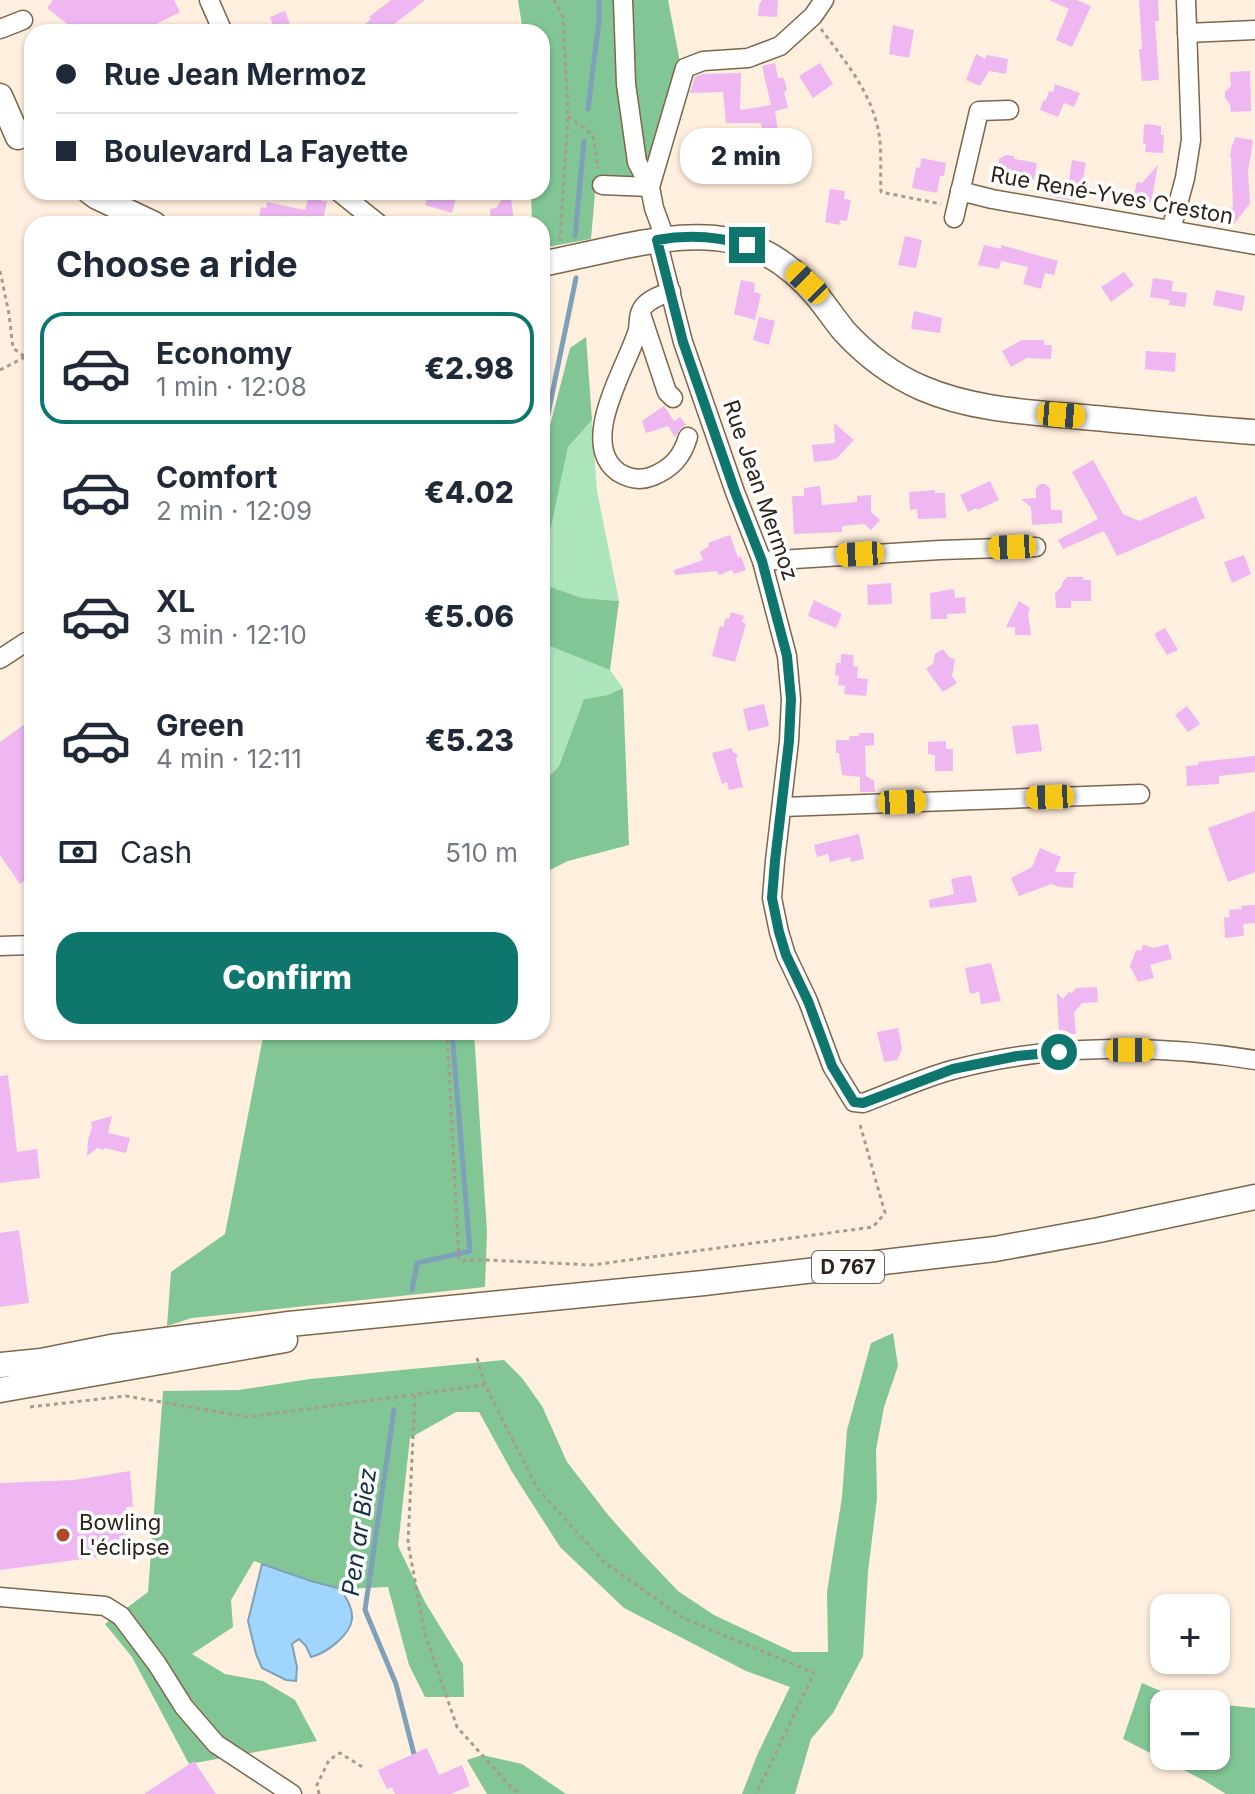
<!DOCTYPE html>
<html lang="en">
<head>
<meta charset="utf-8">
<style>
  body { margin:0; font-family:Inter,sans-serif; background:#f6f6f7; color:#1f2937; height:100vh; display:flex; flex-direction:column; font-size:30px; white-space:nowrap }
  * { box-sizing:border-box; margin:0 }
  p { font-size:26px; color:#747a83 }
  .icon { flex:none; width:44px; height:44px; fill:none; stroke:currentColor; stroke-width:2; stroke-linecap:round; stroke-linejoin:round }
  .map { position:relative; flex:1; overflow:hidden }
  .details { position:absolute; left:24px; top:216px; width:526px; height:824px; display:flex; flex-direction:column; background:#fff; border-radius:24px; box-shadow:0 2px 6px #0004 }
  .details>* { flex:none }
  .hud { position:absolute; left:24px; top:24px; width:526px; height:176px; border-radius:24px; box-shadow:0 2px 6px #0004; display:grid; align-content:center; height:176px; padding:0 32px; background:#fff }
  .buttons { position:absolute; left:1150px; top:1594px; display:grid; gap:16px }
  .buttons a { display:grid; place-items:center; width:80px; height:80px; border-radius:16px; background:#fff; box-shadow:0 2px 6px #0004; font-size:40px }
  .end { position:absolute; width:36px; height:36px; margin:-18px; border:10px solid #0f766e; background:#fff; box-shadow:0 0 0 4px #fff }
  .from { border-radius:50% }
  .bubble { position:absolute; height:56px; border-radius:24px; background:#fff; box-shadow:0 2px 6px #0004; font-size:26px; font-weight:800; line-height:56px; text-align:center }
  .car { position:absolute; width:24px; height:48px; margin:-24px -12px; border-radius:10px; box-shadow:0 0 6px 2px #0007; background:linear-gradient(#f5c518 24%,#345 0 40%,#f5c518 0 76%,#345 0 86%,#f5c518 0) }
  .hud b { display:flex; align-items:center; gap:28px; height:76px; font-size:30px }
  .hud b+b { border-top:2px solid #e0e1e3 }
  .hud i { width:20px; height:20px; background:#1f2937 }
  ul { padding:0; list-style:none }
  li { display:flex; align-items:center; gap:24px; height:112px; margin:0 16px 12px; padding:0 16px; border:4px solid transparent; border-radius:24px }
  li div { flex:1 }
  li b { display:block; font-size:30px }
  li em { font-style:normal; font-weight:800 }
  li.selected { border-color:#0f766e }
  li>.icon { width:72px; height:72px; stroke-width:1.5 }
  h2 { padding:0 32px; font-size:36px; line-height:96px }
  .pay { display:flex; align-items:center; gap:20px; height:88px; padding:0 32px; font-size:30px }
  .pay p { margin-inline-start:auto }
  .cta { display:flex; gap:16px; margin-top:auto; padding:16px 32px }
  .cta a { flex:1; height:92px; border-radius:24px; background:#0f766e; color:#fff; font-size:32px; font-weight:800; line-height:92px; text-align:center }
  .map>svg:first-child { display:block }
  .green { fill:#ace5bb }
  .forest { fill:#82c695; fill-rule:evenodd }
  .water { fill:#a0d6fe; stroke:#7ea0b9; stroke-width:2 }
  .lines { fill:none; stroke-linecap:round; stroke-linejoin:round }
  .stream { stroke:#7ea0b9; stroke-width:5 }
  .building { fill:#eeb7f2 }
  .minor-casing { stroke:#7c664c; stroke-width:21 }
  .major-casing { stroke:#7c664c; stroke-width:27 }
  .path { stroke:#a89b8c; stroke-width:3; stroke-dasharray:4 4; stroke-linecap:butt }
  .minor { stroke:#fff; stroke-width:18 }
  .major { stroke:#fff; stroke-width:24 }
  .route { stroke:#0f766e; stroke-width:10 }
  .poi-dot { fill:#b04926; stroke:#fff; stroke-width:3 }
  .labels { text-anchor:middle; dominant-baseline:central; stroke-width:7; stroke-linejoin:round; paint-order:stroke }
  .shield { fill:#fff; stroke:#6c655d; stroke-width:2 }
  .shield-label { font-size:20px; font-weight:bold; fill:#2d2318 }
  .street-label { font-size:22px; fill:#2d2318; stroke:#fff }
  .poi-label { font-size:22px; fill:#2d2318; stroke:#fff; text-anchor:start }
  .water-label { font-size:24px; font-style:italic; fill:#133246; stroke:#fff }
</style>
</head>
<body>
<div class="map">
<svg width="1255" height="1794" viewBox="0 0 1255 1794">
  <rect width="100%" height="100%" fill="#ffefde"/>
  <g class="green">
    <path d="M 592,420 L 597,491 L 619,601 L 582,598 L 542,584 L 542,570 L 568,447 Z"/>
    <path d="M 542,643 L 610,670 L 623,688 L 608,695 L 584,699 L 559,766 L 542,784 Z"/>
  </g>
  <g class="forest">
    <path d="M 518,0 L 668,0 L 680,62 L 649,161 L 634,182 L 596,182 L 591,239 L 542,248 L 542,224 L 532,224 L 531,192 L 542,192 L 542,32 L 523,32 Z"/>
    <path d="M 586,337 L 592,420 L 568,447 L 542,570 L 542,457 L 570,348 Z"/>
    <path d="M 542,584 L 582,598 L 619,601 L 610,670 L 542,643 Z"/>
    <path d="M 623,688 L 629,845 L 568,861 L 542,874 L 542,784 L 559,766 L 584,699 L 608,695 Z"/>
    <path d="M 264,1032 L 476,1032 L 474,1033 L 487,1232 L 485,1287 L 192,1318 L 167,1326 L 171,1272 L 225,1234 Z"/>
    <path d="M 893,1333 L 898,1366 L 884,1407 L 876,1450 L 877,1498 L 868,1572 L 863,1656 L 833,1713 L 811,1739 L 795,1794 L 742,1794 L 758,1753 L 790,1687 L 746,1671 L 624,1608 L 560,1547 L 512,1472 L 479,1412 L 456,1412 L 410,1438 L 398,1546 L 425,1602 L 463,1664 L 464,1697 L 425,1697 L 409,1665 L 388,1587 L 341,1589 L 311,1581 L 254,1561 L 231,1600 L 233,1627 L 192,1654 L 225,1674 L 263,1681 L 295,1700 L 317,1741 L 189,1764 L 132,1657 L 105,1624 L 148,1592 L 163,1391 L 239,1390 L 310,1379 L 504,1360 L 522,1378 L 542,1406 L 567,1462 L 609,1516 L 640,1551 L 678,1591 L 714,1615 L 793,1652 L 828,1652 L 827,1592 L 842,1497 L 847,1430 L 871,1343 Z"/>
    <path d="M 1142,1683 L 1184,1701 L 1255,1708 L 1255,1794 L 1226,1794 L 1205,1781 L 1123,1739 ZM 1216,1704 L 1216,1756 L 1164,1756 L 1164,1704 Z"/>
    <path d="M 482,1755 L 522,1764 L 566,1794 L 487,1794 L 467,1760 Z"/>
  </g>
  <path class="water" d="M 262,1564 L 311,1581 L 341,1589 C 346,1598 353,1608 352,1619 C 350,1636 326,1653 311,1657 L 306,1646 L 299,1639 L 292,1644 L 297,1667 L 296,1681 L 286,1680 L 262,1668 L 256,1654 L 248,1621 Z"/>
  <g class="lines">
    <g class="stream">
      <path d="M 588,109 L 599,21 L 599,0"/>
      <path d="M 575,236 L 584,141"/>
      <path d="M 542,443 L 576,278"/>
      <path d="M 412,1290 L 417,1263 L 470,1251 L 452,1032"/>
      <path d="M 394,1410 L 365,1610 L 396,1684 L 415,1758"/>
    </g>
  </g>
  <g class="building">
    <path d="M 53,0 L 174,0 L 180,12 L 141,32 L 67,32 L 70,26 L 47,8 Z"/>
    <path d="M 391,0 L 425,0 L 384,32 L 356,32 L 371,19 L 369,17 Z"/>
    <path d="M 762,0 L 778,0 L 777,17 L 758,16 L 759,5 Z"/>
    <path d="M 1049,0 L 1077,0 L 1091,6 L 1072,47 L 1056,40 L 1069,9 Z"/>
    <path d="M 1139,0 L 1158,0 L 1159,21 L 1155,21 L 1159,80 L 1142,81 L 1139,49 L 1142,49 Z"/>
    <path d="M 285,11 L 293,32 L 275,32 L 270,17 Z"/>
    <path d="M 893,25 L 914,30 L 909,58 L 889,54 Z"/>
    <path d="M 976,54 L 985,59 L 987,55 L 1008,59 L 1006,74 L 989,71 L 980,86 L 966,80 Z"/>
    <path d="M 775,63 L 778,78 L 784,78 L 787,90 L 784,92 L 788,108 L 775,111 L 780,147 L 765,150 L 761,123 L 726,123 L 723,92 L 690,93 L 695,77 L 702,74 L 741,73 L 740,110 L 771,105 L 762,66 Z"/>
    <path d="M 820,63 L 833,84 L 813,98 L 799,76 Z"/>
    <path d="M 1250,71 L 1251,111 L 1231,112 L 1230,104 L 1225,98 L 1225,92 L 1231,86 L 1230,72 Z"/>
    <path d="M 1055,84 L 1080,93 L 1074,107 L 1064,103 L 1058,117 L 1040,110 L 1043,101 L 1046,100 L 1049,91 L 1053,92 Z"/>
    <path d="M 1148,124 L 1161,126 L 1161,135 L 1164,135 L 1163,153 L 1145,152 L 1146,144 L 1143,144 L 1144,125 Z"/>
    <path d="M 1235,137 L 1253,140 L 1248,172 L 1250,203 L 1251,202 L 1234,224 L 1234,221 L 1217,226 L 1213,213 L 1233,207 L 1231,157 L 1230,157 L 1232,144 L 1233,144 Z"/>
    <path d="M 1006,155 L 1014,156 L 1014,159 L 1037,163 L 1034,180 L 1013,176 L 1010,188 L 996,185 L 1000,168 L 998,168 L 999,159 Z"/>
    <path d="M 921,158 L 946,163 L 944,176 L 940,176 L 937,193 L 912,188 L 916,167 L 920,168 Z"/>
    <path d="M 1072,160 L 1086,163 L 1082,184 L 1077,183 L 1074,201 L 1049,196 L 1052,178 L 1069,181 Z"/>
    <path d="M 1158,165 L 1151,203 L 1133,199 L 1137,182 L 1142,183 Z"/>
    <path d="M 830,189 L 845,191 L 844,199 L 851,200 L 847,221 L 840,220 L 839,225 L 825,222 Z"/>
    <path d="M 428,192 L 449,192 L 457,194 L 452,213 L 425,205 Z"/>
    <path d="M 309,197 L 327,202 L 322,224 L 258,224 L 261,207 L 266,208 L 267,202 L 305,210 Z"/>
    <path d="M 511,198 L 514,224 L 496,224 L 496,222 L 491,222 L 490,209 L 496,208 L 502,199 Z"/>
    <path d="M 905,236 L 922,240 L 916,268 L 898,265 Z"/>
    <path d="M 984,245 L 1001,249 L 1001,245 L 1058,261 L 1054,275 L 1045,273 L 1041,289 L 1023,284 L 1028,267 L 1001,261 L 999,269 L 978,265 Z"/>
    <path d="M 1124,272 L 1134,285 L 1111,302 L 1101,287 Z"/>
    <path d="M 1153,278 L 1173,281 L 1170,300 L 1150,297 Z"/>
    <path d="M 741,280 L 755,283 L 754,292 L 761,294 L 755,320 L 734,314 Z"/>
    <path d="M 1216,290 L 1245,296 L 1242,311 L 1213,305 Z"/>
    <path d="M 1171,291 L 1187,293 L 1185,307 L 1169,305 Z"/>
    <path d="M 914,311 L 942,318 L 940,333 L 911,329 Z"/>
    <path d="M 759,317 L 775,321 L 769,345 L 753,340 Z"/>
    <path d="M 1022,340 L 1044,340 L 1044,345 L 1052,345 L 1051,359 L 1027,358 L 1011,367 L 1002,351 Z"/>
    <path d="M 1146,351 L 1176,353 L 1175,372 L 1145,369 Z"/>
    <path d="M 664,406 L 674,421 L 680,417 L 686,425 L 680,429 L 675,437 L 668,426 L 646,433 L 642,421 Z"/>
    <path d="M 834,423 L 854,440 L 835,460 L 835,458 L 832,460 L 814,462 L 812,445 L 835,443 Z"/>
    <path d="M 1093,460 L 1123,514 L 1139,521 L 1196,496 L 1205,518 L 1117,556 L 1104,531 L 1063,549 L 1058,540 L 1098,519 L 1072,472 Z"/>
    <path d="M 990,481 L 999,500 L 977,510 L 976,508 L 968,512 L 960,495 Z"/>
    <path d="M 1040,484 L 1045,484 L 1050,488 L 1051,510 L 1062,510 L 1062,523 L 1032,525 L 1031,507 L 1021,499 L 1036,498 L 1036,488 Z"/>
    <path d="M 820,486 L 822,505 L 857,502 L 857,496 L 871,495 L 871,512 L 880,520 L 871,530 L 864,524 L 842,526 L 842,532 L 794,534 L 792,496 L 804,496 L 804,488 Z"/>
    <path d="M 935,490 L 935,493 L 945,493 L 946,518 L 918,519 L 917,509 L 910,510 L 909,492 Z"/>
    <path d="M 730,535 L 738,558 L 741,556 L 746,570 L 734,574 L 732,570 L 719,575 L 717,571 L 675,575 L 674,570 L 703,560 L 700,552 L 709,546 L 708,543 Z"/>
    <path d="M 1244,555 L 1251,574 L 1232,583 L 1224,562 Z"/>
    <path d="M 1067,577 L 1083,577 L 1083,580 L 1091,580 L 1091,601 L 1071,601 L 1071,608 L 1056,608 L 1055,593 L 1062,586 L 1062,583 Z"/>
    <path d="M 891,583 L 892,604 L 868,605 L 867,585 Z"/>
    <path d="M 954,589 L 955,598 L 965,597 L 966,613 L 947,614 L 947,619 L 931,619 L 930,593 Z"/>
    <path d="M 814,600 L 842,614 L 836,628 L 808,616 Z"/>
    <path d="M 1019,601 L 1030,608 L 1028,614 L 1031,635 L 1015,635 L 1015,627 L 1006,627 Z"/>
    <path d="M 731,612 L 744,616 L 742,622 L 746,624 L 735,662 L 712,656 L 720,626 L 723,627 L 726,618 L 729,619 Z"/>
    <path d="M 1165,628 L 1178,650 L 1167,655 L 1154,634 Z"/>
    <path d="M 943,649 L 950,658 L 955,659 L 952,676 L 957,683 L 943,692 L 926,669 L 933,664 L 935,654 Z"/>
    <path d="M 841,654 L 854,655 L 853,666 L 858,667 L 857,678 L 868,679 L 866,696 L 844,694 L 845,686 L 838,685 L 839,676 L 835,675 L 836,663 L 841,663 Z"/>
    <path d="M 764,704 L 769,726 L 748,731 L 743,709 Z"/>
    <path d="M 1187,706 L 1200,724 L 1188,732 L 1175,715 Z"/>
    <path d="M 32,719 L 32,875 L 20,884 L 0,855 L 0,742 Z"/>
    <path d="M 1038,724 L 1042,751 L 1016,754 L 1012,726 Z"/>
    <path d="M 859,733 L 874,733 L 874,745 L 865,746 L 866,776 L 874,781 L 875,792 L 860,792 L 860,777 L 842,775 L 839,753 L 836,753 L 836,740 L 849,740 L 850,736 L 859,736 Z"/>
    <path d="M 946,741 L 946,749 L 953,749 L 953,771 L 935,771 L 935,755 L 928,754 L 928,742 Z"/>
    <path d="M 732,748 L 733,752 L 738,755 L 736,759 L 743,787 L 729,790 L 727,782 L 722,784 L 712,753 Z"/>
    <path d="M 1255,756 L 1255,772 L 1219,776 L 1219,784 L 1187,786 L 1186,766 L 1198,765 L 1198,762 Z"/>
    <path d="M 1255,811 L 1255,872 L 1228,882 L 1208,828 Z"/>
    <path d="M 859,834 L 864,859 L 851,862 L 850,857 L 830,862 L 828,854 L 817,857 L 814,845 Z"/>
    <path d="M 1040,848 L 1061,857 L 1055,872 L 1078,872 L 1074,874 L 1073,888 L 1060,887 L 1051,884 L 1019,896 L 1011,878 L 1032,867 Z"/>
    <path d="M 971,875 L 977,902 L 930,908 L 929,900 L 954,894 L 951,879 Z"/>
    <path d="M 1255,905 L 1255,923 L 1243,924 L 1244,936 L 1225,938 L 1224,918 L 1230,917 L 1229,910 L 1242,909 L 1241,906 Z"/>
    <path d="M 1168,944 L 1172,959 L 1150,965 L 1154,978 L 1138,982 L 1130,966 L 1136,950 L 1141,951 L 1143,945 L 1154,948 Z"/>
    <path d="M 991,963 L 1001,1001 L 981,1004 L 979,992 L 970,994 L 965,968 Z"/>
    <path d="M 1097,987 L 1098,1002 L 1082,1003 L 1074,1013 L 1076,1034 L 1059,1035 L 1057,993 L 1063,999 L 1069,992 L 1072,993 L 1076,988 Z"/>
    <path d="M 898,1028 L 902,1049 L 897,1060 L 884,1062 L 877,1032 Z"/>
    <path d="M 8,1075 L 17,1152 L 37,1149 L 40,1178 L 0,1183 L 0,1076 Z"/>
    <path d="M 112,1116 L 108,1133 L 130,1138 L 126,1153 L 104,1148 L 104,1150 L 97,1148 L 87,1156 L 88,1140 L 92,1127 L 91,1122 Z"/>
    <path d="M 19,1230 L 29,1303 L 0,1307 L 0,1233 Z"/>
    <path d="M 130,1471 L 133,1507 L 126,1507 L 127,1517 L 123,1518 L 128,1553 L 0,1570 L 0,1483 L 74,1480 Z"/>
    <path d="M 427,1748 L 439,1775 L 462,1765 L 470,1786 L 451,1794 L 395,1794 L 392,1787 L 387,1789 L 378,1770 Z"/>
    <path d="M 194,1761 L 216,1794 L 144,1794 Z"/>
  </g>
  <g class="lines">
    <defs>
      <g id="minor">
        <path d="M 209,0 L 223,32"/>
        <path d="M 623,0 L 626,84 L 637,162 L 650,187 L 654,208 L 665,238"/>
        <path d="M 0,29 L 23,20"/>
        <path d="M 1187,33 L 1255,30"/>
        <path d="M 602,185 L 650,187 L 685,68 L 703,61 L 748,58 L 780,46 L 813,16 L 824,0"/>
        <path d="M 960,191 L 992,199 L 1255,245"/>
        <path d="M 339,192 L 379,224"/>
        <path d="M 954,218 L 979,111 L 1009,110"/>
        <path d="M 1171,230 L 1185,178 L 1191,140 L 1186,0"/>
        <path d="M 657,240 L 683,342 L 735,492 L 762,561 L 787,656 L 791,699 L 789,741 L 775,861 L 772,898 L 779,932 L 786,955 L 808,1001 L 832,1066 L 854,1102 L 863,1103 C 893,1092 924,1077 956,1069 C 1050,1044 1159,1044 1255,1060"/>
        <path d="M 671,291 C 660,296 645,300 641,311 C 638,317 639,324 638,330 C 628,365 577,442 618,472 C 629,479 641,481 653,476 C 672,468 682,457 688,437"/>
        <path d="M 641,314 L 667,392 L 673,398"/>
        <path d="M 762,561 L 940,550 L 1036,547"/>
        <path d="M 0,659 L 26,642"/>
        <path d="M 782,807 L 1140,794"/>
        <path d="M 0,946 L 32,945"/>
        <path d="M 0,1597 L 105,1606 L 121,1616 L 157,1664 L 184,1707 L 216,1744 L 292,1794"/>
      </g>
      <g id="major">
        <path d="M 0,96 L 18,137"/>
        <path d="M 90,192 L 97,197 L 154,224"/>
        <path d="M 542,264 C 570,258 598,252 625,246 C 705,230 762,230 818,297 C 827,308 835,320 844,331 C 866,355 892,375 922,388 C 973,410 1028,412 1083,417 C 1140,422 1196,428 1253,432"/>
        <path d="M 0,1365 L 41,1361 L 111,1347 L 289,1324 L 704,1283 L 995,1249 L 1099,1230 L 1255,1197"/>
        <path d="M 0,1390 L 285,1340"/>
      </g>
    </defs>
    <use href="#minor" class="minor-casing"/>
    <use href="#major" class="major-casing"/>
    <g class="path">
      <path d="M 554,0 L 563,17 L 568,116 L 560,241"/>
      <path d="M 821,29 C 845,61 872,93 879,134 C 882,152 880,173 881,192 L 941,204"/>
      <path d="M 568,116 L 593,135 L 598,168"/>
      <path d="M 0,271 L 9,314 L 13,348 L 25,357 L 32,354"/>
      <path d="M 542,347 L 544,371 L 542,386"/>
      <path d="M 0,370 L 25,357"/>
      <path d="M 447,1032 L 459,1261 L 487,1260 L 592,1265 L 873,1227 L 885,1213 L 859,1121"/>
      <path d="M 477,1358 L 485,1385 L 537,1488 L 604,1562 L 683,1618 L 814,1673 L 756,1794"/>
      <path d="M 415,1395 L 408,1543 L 425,1634 L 457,1727 L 511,1787 L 520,1794"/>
      <path d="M 30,1407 L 126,1396 L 248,1417 L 485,1385"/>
      <path d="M 319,1794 L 317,1785 L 329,1760 L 340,1753 L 364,1768"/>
    </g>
    <use href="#minor" class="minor"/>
    <use href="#major" class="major"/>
  </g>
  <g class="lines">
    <path class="route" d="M 747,245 C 717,236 688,234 657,240 L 683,342 L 735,492 L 762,561 L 787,656 L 791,699 L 789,741 L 775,861 L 772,898 L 779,932 L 786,955 L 808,1001 L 832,1066 L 854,1102 L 863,1103 L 953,1069 L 1017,1056 L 1059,1052"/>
  </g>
  <circle class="poi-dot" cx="63" cy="1535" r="8"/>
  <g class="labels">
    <rect class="shield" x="812" y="1251" width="72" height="32" rx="6"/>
    <g class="shield-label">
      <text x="848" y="1267">D 767</text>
    </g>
    <g class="street-label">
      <text transform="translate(1112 195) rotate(10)">Rue René-Yves Creston</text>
      <text transform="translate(761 490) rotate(71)">Rue Jean Mermoz</text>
    </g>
    <g class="poi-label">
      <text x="79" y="1522">Bowling<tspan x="79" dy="25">L'éclipse</tspan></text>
    </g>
    <g class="water-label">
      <text transform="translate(359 1532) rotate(-82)">Pen ar Biez</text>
    </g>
  </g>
</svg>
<div class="buttons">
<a>+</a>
<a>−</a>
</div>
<i class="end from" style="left:1059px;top:1052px"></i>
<i class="end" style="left:747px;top:245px"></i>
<div class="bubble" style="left:680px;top:128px;width:132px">2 min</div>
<i class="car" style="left:807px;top:283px;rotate:314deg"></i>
<i class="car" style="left:1061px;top:415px;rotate:95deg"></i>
<i class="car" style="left:1012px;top:547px;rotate:268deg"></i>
<i class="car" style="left:860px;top:554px;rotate:267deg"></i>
<i class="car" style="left:1050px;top:797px;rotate:268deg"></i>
<i class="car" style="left:902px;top:802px;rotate:88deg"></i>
<i class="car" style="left:1130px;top:1050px;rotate:90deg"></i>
<div class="hud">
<b><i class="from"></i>Rue Jean Mermoz</b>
<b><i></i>Boulevard La Fayette</b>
</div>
<section class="details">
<h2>Choose a ride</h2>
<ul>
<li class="selected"><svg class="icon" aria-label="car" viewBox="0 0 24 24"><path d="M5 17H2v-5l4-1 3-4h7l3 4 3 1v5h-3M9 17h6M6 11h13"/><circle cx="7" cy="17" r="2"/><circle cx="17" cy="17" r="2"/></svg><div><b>Economy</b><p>1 min · 12:08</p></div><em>€2.98</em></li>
<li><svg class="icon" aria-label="car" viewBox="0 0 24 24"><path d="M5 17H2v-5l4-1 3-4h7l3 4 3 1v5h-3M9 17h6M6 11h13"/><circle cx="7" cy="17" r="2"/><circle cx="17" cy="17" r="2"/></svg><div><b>Comfort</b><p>2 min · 12:09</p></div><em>€4.02</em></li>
<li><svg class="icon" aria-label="car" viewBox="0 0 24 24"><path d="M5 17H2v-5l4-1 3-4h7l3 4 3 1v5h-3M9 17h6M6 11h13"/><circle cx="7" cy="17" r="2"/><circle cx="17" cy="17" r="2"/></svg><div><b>XL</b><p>3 min · 12:10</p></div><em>€5.06</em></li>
<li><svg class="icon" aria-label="car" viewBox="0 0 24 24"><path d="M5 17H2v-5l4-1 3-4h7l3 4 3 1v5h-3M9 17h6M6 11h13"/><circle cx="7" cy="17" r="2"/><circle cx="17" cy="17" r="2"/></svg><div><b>Green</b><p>4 min · 12:11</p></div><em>€5.23</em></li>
</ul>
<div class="pay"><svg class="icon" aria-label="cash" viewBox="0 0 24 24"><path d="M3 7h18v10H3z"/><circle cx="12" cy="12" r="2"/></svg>Cash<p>510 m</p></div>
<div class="cta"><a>Confirm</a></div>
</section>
</div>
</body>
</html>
